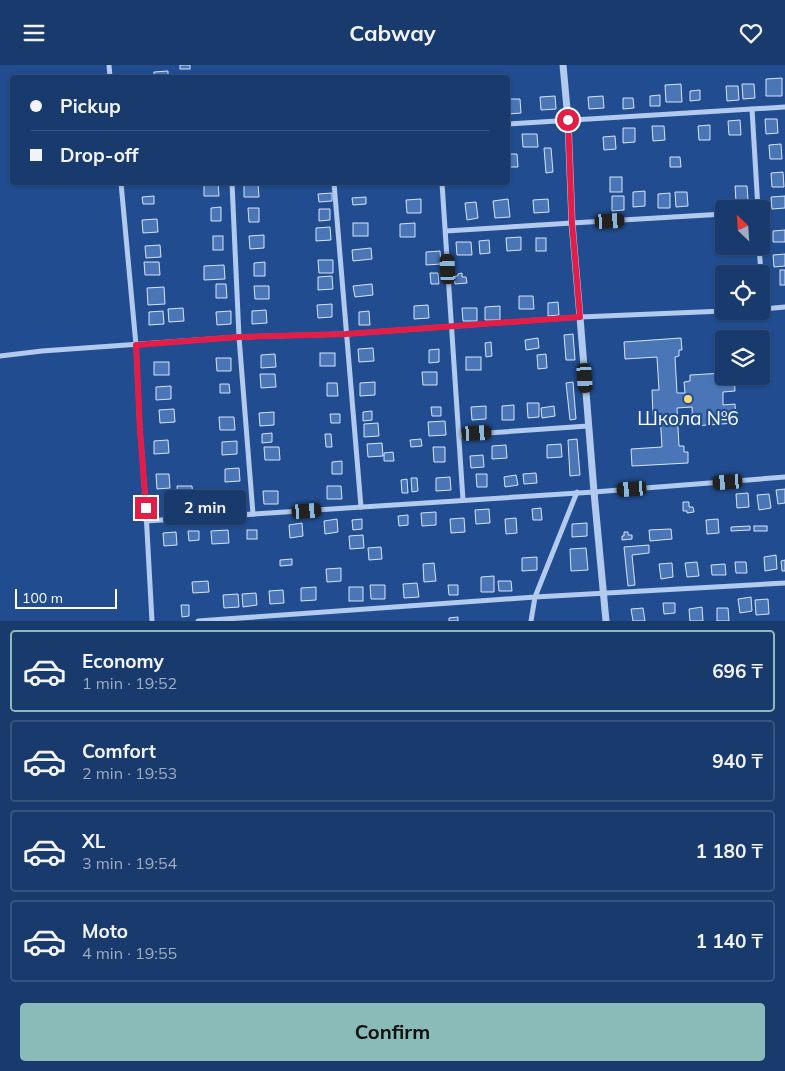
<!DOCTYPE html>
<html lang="en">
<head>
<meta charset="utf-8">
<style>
  body { margin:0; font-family:Mulish,sans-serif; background:#264574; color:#f1f3f6; height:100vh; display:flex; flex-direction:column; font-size:19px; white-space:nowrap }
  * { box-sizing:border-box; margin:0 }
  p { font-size:16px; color:#9fadc2 }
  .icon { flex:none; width:28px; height:28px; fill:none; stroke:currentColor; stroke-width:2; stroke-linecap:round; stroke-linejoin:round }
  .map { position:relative; height:556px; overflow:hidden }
  .panel { display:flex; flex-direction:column; background:#193a6c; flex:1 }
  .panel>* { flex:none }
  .hud { position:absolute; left:10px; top:10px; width:500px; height:110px; border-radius:5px; box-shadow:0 1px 4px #0004,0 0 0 1px #37547f; display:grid; align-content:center; height:110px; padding:0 20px; background:#193a6c }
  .needle { width:32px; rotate:335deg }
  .tools { position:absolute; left:715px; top:135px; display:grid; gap:10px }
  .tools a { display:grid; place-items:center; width:55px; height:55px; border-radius:5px; background:#193a6c; box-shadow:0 1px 4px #0004,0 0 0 1px #37547f; font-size:25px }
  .scale { position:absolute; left:15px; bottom:12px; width:102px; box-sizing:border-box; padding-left:5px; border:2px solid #fff; border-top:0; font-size:14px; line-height:18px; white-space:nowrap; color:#fff; -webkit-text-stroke:4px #214d90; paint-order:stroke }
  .end { position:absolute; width:22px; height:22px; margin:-11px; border:6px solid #e11d48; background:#fff; box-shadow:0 0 0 2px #fff }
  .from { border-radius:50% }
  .bubble { position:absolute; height:35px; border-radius:5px; background:#193a6c; box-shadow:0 1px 4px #0004,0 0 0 1px #37547f; font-size:16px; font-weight:700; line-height:35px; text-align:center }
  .car { position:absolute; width:15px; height:30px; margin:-15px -8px; border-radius:6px; box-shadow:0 0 4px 1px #0007; background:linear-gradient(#222 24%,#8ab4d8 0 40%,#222 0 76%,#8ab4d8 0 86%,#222 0) }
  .hud b { display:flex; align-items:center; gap:18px; height:48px; font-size:19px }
  .hud b+b { border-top:1px solid #37547f }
  .hud i { width:12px; height:12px; background:#f1f3f6 }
  ul { padding:9px 0 0; list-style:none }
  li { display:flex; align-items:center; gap:15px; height:82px; margin:0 10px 8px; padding:0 10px; border:2px solid #37547f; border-radius:5px }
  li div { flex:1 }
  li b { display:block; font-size:19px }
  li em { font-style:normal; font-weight:700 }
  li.active { border-color:#8bbbb9 }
  li>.icon { width:45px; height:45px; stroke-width:1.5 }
  .action { display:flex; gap:10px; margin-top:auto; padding:10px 20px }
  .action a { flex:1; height:58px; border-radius:5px; background:#8bbbb9; color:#111; font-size:20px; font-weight:700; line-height:58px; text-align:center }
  header { display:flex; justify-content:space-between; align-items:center; height:65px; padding:0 20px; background:#193a6c; font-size:22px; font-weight:700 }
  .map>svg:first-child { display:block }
  .building { fill:#4a76b8; stroke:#d7e5f9 }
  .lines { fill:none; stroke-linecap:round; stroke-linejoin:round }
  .minor { stroke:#b2caed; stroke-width:5 }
  .tertiary { stroke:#b2caed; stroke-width:7 }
  .route { stroke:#e11d48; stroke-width:6 }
  .poi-dot { fill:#f9d973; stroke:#214d90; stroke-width:2 }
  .labels { text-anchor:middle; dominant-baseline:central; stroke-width:4.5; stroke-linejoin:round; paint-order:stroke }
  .poi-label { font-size:19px; fill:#fff; stroke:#214d90 }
</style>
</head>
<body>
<header><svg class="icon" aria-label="menu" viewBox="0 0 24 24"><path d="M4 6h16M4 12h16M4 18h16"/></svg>Cabway<svg class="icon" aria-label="heart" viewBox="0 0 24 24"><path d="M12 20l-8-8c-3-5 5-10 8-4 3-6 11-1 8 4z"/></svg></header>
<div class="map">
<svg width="785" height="556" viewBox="0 0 785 556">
  <rect width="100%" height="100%" fill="#214d90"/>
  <g class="building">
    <rect x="180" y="0" width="10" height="4"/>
    <path d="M 168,6 L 168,12 L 154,12 L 154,7 Z"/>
    <path d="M 782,13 L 782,31 L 766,31 L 766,14 Z"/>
    <path d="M 681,19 L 682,37 L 666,37 L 665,20 Z"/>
    <path d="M 742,19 L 754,19 L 755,33 L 743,34 Z"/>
    <path d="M 726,21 L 738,21 L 739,35 L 727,36 Z"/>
    <path d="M 700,25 L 700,35 L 690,36 L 690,26 Z"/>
    <path d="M 660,30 L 660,41 L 650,41 L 650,31 Z"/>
    <path d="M 555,31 L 556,44 L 541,45 L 540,32 Z"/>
    <path d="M 603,31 L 604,43 L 589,44 L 588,32 Z"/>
    <path d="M 623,33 L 633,33 L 634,43 L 623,44 Z"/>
    <path d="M 508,34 L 520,34 L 521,48 L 509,49 Z"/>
    <path d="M 765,54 L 777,54 L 778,68 L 766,69 Z"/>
    <path d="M 740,55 L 741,70 L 729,70 L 728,56 Z"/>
    <path d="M 710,60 L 710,75 L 699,75 L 698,61 Z"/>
    <path d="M 652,61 L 664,61 L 665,75 L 653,76 Z"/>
    <path d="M 623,63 L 635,63 L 635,77 L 623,78 Z"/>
    <path d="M 522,69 L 537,69 L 538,82 L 523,82 Z"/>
    <path d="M 615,71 L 616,84 L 604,85 L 603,72 Z"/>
    <path d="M 781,79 L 782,94 L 770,94 L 769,80 Z"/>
    <path d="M 544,83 L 551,83 L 553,107 L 546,108 Z"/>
    <path d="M 508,89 L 517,89 L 518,102 L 508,102 Z"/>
    <path d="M 670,92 L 680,92 L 681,102 L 670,102 Z"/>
    <path d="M 783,107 L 784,122 L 772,122 L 771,108 Z"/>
    <rect x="610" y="112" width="12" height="15"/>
    <path d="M 204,118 L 218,118 L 219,131 L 204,131 Z"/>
    <path d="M 244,119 L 258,119 L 259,132 L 244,132 Z"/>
    <path d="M 735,121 L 747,121 L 748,135 L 736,136 Z"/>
    <path d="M 645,126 L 645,141 L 633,142 L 633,127 Z"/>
    <path d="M 675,127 L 687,127 L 688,141 L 676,142 Z"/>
    <path d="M 332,128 L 332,136 L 319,137 L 318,129 Z"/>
    <path d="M 670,128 L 670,143 L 658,143 L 658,129 Z"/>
    <path d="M 154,131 L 154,139 L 143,139 L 142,132 Z"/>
    <path d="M 612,131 L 624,131 L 624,145 L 612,146 Z"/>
    <path d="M 785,131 L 785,143 L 772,144 L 771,132 Z"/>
    <path d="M 366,132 L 366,139 L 353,140 L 352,133 Z"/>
    <path d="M 421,134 L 421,148 L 407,148 L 406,135 Z"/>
    <path d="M 508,134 L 510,152 L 495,153 L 493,136 Z"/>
    <path d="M 548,134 L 549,147 L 534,148 L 533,135 Z"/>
    <path d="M 476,137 L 478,153 L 467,155 L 465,138 Z"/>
    <path d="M 221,142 L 221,156 L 211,156 L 211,143 Z"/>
    <path d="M 248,143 L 259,143 L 259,157 L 249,157 Z"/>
    <path d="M 319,144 L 330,144 L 330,155 L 319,156 Z"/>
    <path d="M 157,154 L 158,167 L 143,168 L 142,155 Z"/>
    <rect x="353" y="158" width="15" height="13"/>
    <path d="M 415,158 L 415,172 L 400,172 L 400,159 Z"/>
    <path d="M 330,162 L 331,175 L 316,176 L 316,163 Z"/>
    <path d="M 785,165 L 785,177 L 773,177 L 773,166 Z"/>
    <path d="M 264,170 L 264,183 L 250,184 L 249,171 Z"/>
    <rect x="213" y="171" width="10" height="14"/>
    <path d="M 521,172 L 521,185 L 507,186 L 506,173 Z"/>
    <rect x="536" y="173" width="10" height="13"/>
    <path d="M 489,175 L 490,188 L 480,189 L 479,176 Z"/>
    <path d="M 456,177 L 471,177 L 472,190 L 457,190 Z"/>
    <path d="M 160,180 L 161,192 L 146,193 L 145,181 Z"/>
    <path d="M 371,183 L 372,194 L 353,196 L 352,185 Z"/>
    <path d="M 440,186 L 441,199 L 426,200 L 426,187 Z"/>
    <path d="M 785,189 L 785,201 L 774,202 L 773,190 Z"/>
    <path d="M 318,195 L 333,195 L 333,208 L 319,208 Z"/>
    <path d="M 144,197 L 159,197 L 160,210 L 145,210 Z"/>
    <path d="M 265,197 L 265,211 L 254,211 L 254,198 Z"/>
    <path d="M 224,200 L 225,214 L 204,215 L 204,201 Z"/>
    <rect x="780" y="205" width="5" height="15"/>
    <path d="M 430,208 L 438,208 L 439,219 L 431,219 Z"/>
    <path d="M 462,208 L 462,212 L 466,212 L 467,218 L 455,219 L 454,211 L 458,211 L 458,209 Z"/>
    <path d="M 332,211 L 333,224 L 318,225 L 318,212 Z"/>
    <path d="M 216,219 L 226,219 L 227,233 L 216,233 Z"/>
    <path d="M 372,219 L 373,230 L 355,232 L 353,221 Z"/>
    <path d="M 254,221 L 269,221 L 269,234 L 255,234 Z"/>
    <path d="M 164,222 L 165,239 L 148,240 L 147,223 Z"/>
    <path d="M 519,231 L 533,231 L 534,244 L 519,244 Z"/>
    <path d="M 558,237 L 559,250 L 548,251 L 548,238 Z"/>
    <path d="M 332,239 L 332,252 L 318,253 L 317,240 Z"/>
    <path d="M 428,240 L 429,253 L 414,254 L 414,241 Z"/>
    <path d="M 500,241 L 500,255 L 485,255 L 485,242 Z"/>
    <path d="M 183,243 L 184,256 L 169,257 L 168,244 Z"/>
    <path d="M 462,243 L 477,243 L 477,256 L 463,256 Z"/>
    <path d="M 266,245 L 267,258 L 252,259 L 252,246 Z"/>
    <path d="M 163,246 L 164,259 L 149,260 L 149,247 Z"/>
    <path d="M 231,246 L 231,259 L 217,260 L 216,247 Z"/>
    <path d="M 369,246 L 370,260 L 359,260 L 359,247 Z"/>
    <path d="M 573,269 L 575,295 L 566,295 L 564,270 Z"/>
    <path d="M 538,273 L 539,283 L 526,285 L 525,275 Z"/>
    <path d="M 681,273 L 682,285 L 679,285 L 679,291 L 675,292 L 677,328 L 685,328 L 684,317 L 690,316 L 690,310 L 724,308 L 724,311 L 734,311 L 735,326 L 723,327 L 723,340 L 735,339 L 736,358 L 693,361 L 692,342 L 677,343 L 679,381 L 684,381 L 684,387 L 688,387 L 688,398 L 632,401 L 631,384 L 662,382 L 660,350 L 653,351 L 652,325 L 659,325 L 657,292 L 625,294 L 624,277 Z"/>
    <path d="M 491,277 L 492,291 L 486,292 L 485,278 Z"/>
    <path d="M 373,283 L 374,296 L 359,297 L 358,284 Z"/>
    <path d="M 439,284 L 439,297 L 429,298 L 429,285 Z"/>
    <rect x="320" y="288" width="15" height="13"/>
    <path d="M 275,289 L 276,302 L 261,303 L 261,290 Z"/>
    <path d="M 546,289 L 547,303 L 538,304 L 537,290 Z"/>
    <rect x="466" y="292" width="15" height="13"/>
    <path d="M 216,293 L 231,293 L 231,306 L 217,306 Z"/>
    <rect x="154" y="297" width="15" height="13"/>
    <path d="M 422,307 L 437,307 L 437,320 L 423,320 Z"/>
    <path d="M 260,309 L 275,309 L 276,322 L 261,323 Z"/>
    <path d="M 375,317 L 375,330 L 360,331 L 360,318 Z"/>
    <path d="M 573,317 L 576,354 L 570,355 L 566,318 Z"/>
    <path d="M 327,318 L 337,318 L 338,331 L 327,331 Z"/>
    <path d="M 220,319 L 229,319 L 230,328 L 220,328 Z"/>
    <path d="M 171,321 L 171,334 L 156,335 L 156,322 Z"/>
    <path d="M 527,338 L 539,338 L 539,352 L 528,353 Z"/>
    <path d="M 514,340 L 514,355 L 502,355 L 502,341 Z"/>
    <path d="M 486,341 L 486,354 L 472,355 L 471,342 Z"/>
    <path d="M 554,341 L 555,351 L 542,353 L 541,343 Z"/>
    <path d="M 431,342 L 441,342 L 441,351 L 432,351 Z"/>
    <path d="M 174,344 L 175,357 L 160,358 L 159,345 Z"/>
    <path d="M 372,346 L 372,355 L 363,356 L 363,347 Z"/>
    <path d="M 274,347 L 274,360 L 260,361 L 259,348 Z"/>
    <path d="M 330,349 L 340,349 L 340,358 L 331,358 Z"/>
    <path d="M 219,352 L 234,352 L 235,365 L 220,365 Z"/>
    <path d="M 445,356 L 446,370 L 429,371 L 428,357 Z"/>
    <path d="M 378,358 L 379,371 L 364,372 L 364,359 Z"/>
    <path d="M 272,368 L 272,377 L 262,378 L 262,369 Z"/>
    <path d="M 325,369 L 331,369 L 332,382 L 326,382 Z"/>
    <path d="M 421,374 L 422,381 L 411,382 L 410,375 Z"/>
    <path d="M 577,374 L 580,410 L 570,411 L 568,375 Z"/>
    <path d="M 168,375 L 169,388 L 154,389 L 154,376 Z"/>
    <path d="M 237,376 L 237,389 L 222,390 L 222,377 Z"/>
    <path d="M 382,378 L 383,391 L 368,392 L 367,379 Z"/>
    <path d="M 561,379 L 562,392 L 547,393 L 547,380 Z"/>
    <path d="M 506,380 L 507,393 L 492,394 L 492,381 Z"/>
    <path d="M 264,382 L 279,382 L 280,395 L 265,395 Z"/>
    <path d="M 433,382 L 445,382 L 445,397 L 434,397 Z"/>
    <path d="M 393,387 L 394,396 L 384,396 L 384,388 Z"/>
    <path d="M 483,390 L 484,402 L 471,403 L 470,391 Z"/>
    <path d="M 342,396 L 342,409 L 332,409 L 332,397 Z"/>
    <path d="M 239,403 L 240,416 L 225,417 L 225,404 Z"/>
    <path d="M 536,408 L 537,418 L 524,419 L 523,409 Z"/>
    <path d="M 156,409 L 169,409 L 170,423 L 157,424 Z"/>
    <path d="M 476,409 L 487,409 L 487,422 L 477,422 Z"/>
    <path d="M 516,410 L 518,420 L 505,422 L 504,412 Z"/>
    <path d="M 450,412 L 451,425 L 436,426 L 436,413 Z"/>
    <path d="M 411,413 L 417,413 L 418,426 L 412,427 Z"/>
    <path d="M 407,414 L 408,428 L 402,428 L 401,415 Z"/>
    <path d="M 177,421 L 192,421 L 193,434 L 178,434 Z"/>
    <path d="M 327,421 L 341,421 L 342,434 L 327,434 Z"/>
    <path d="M 785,424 L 785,438 L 778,439 L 776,425 Z"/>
    <path d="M 241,426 L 242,441 L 229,441 L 228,427 Z"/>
    <path d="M 263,426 L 278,426 L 278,439 L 264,439 Z"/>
    <path d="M 748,428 L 749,442 L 737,443 L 736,429 Z"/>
    <path d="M 769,429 L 771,443 L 759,445 L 757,430 Z"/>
    <path d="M 683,437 L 689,437 L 689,442 L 693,442 L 694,447 L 687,448 L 687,446 L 683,446 Z"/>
    <path d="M 541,443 L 542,455 L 533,455 L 532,444 Z"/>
    <path d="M 489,444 L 490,458 L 476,459 L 475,445 Z"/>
    <path d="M 436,447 L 436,460 L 422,461 L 421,448 Z"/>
    <path d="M 408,450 L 408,460 L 399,461 L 398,451 Z"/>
    <path d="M 464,453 L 465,467 L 451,468 L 450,454 Z"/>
    <path d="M 516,453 L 517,468 L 506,469 L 505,454 Z"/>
    <path d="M 337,454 L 338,467 L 325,469 L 324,456 Z"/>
    <path d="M 362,454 L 362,464 L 353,465 L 352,455 Z"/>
    <path d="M 718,454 L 719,468 L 707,469 L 706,455 Z"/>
    <path d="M 302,458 L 303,471 L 290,473 L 289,460 Z"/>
    <path d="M 587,458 L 587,471 L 572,472 L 572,459 Z"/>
    <path d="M 750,461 L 750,465 L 731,466 L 731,462 Z"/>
    <rect x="754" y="461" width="13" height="5"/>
    <path d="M 671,464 L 672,474 L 650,476 L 649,465 Z"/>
    <path d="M 228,465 L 229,478 L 212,479 L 211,466 Z"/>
    <rect x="247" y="465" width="10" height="9"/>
    <path d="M 188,466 L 199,466 L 199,475 L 189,476 Z"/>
    <path d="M 176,467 L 177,480 L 164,481 L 163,468 Z"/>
    <path d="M 624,467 L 628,467 L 628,470 L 632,470 L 632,474 L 622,475 L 622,471 L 624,471 Z"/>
    <path d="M 363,470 L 364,483 L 350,484 L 349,471 Z"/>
    <path d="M 649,480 L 649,488 L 632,490 L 635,520 L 628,521 L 624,482 Z"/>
    <path d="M 381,482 L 382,494 L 369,495 L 368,483 Z"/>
    <path d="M 586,483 L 588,505 L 571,506 L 570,484 Z"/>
    <path d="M 776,490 L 777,504 L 765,506 L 764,492 Z"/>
    <path d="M 537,492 L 537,505 L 522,506 L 522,493 Z"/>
    <path d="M 292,494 L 292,500 L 280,501 L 280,495 Z"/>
    <path d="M 785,495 L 785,506 L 782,506 L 781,496 Z"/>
    <path d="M 697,497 L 699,511 L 687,512 L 685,498 Z"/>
    <path d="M 735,497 L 746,497 L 747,508 L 736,508 Z"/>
    <path d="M 434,498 L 436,516 L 424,517 L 423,499 Z"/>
    <path d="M 672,498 L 673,512 L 661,514 L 659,499 Z"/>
    <path d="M 725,499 L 726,510 L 712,510 L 711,500 Z"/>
    <path d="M 341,503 L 341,516 L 327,517 L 326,504 Z"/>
    <path d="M 494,511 L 494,527 L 481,527 L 481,512 Z"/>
    <path d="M 208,516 L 209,527 L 193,528 L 192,517 Z"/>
    <path d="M 498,516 L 511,516 L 512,526 L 499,526 Z"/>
    <path d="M 417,518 L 419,532 L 404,533 L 403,519 Z"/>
    <path d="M 370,520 L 385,520 L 385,534 L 371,534 Z"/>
    <path d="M 448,520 L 458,520 L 458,530 L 449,530 Z"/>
    <path d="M 316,522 L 316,535 L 301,536 L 301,523 Z"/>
    <rect x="349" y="522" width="14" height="14"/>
    <path d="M 283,525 L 284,538 L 270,539 L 269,526 Z"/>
    <path d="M 256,528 L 257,540 L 243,542 L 242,529 Z"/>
    <path d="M 238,529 L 239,542 L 224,543 L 223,530 Z"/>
    <path d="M 751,532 L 752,546 L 740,548 L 738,534 Z"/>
    <path d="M 768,534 L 769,549 L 756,550 L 755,535 Z"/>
    <path d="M 663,538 L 675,538 L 675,548 L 664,549 Z"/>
    <path d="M 181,540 L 189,540 L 189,551 L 182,552 Z"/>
    <path d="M 702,542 L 703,556 L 690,556 L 689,544 Z"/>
    <path d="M 643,543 L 645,556 L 633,556 L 631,544 Z"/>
    <path d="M 717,543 L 728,543 L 729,556 L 717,556 Z"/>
    <path d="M 458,552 L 458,556 L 449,556 L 449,553 Z"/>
  </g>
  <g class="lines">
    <g class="minor">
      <path d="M 109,0 L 110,12"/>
      <path d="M 752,44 L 758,144"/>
      <path d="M 508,59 L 785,42"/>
      <path d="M 121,118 L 136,280 L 140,365 L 145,429 L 152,556"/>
      <path d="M 232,118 L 239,272 L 253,449"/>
      <path d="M 334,118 L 361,442"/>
      <path d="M 442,118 L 463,435"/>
      <path d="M 446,166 L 572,158 L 724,149"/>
      <path d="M 759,181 L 761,209"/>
      <path d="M 761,216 L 763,244 L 785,242"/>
      <path d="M 0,291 L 42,286 L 239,272 L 346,269 L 580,252 L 724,246"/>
      <path d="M 459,370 L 588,361"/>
      <path d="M 146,456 L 594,427 L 785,412"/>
      <path d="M 198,556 L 535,532 L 577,427"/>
      <path d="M 531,556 L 535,532 L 785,518"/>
    </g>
    <path class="tertiary" d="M 563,0 L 568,55 L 572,158 L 580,252 L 594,427 L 606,556"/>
  </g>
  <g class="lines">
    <path class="route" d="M 146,443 L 140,365 L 136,280 L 239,272 L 346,269 L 580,252 L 572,158 L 568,55"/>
  </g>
  <circle class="poi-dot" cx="688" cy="334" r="5"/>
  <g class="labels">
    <g class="poi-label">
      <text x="688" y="353">Школа №6</text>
    </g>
  </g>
</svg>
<div class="tools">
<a><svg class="needle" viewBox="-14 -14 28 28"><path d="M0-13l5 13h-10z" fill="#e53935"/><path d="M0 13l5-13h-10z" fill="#9fadc2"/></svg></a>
<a><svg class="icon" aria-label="locate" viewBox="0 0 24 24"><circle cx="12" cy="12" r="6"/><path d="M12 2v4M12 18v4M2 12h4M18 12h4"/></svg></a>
<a><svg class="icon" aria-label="layers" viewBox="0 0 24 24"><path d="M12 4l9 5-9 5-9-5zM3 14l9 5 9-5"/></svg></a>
</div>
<div class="scale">100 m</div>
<i class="end from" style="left:568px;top:55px"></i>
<i class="end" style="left:146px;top:443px"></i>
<div class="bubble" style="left:164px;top:425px;width:82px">2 min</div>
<i class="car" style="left:610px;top:156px;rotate:87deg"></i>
<i class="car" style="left:448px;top:204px;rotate:357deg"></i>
<i class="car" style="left:585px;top:313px;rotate:176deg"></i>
<i class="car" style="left:477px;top:368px;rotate:87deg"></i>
<i class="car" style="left:728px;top:417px;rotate:266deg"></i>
<i class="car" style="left:632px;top:424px;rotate:266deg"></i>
<i class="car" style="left:307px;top:446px;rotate:86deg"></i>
<div class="hud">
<b><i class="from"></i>Pickup</b>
<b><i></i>Drop-off</b>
</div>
</div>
<section class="panel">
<ul>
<li class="active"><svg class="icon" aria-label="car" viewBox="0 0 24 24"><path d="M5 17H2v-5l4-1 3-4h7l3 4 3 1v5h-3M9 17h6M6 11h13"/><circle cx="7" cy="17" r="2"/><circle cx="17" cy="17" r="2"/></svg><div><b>Economy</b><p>1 min · 19:52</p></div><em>696 ₸</em></li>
<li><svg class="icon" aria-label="car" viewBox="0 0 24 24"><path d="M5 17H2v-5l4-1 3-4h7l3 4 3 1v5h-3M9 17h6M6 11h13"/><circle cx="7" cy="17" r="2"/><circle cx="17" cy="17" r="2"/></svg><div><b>Comfort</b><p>2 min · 19:53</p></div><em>940 ₸</em></li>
<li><svg class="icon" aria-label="car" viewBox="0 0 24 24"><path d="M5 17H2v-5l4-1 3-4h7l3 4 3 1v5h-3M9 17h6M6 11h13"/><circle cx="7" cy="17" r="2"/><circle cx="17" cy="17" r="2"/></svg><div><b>XL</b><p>3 min · 19:54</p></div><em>1 180 ₸</em></li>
<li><svg class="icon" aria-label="car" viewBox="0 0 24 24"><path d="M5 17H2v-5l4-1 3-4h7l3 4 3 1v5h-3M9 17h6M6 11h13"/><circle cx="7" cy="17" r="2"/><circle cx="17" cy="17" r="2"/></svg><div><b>Moto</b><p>4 min · 19:55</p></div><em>1 140 ₸</em></li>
</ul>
<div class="action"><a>Confirm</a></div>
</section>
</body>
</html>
